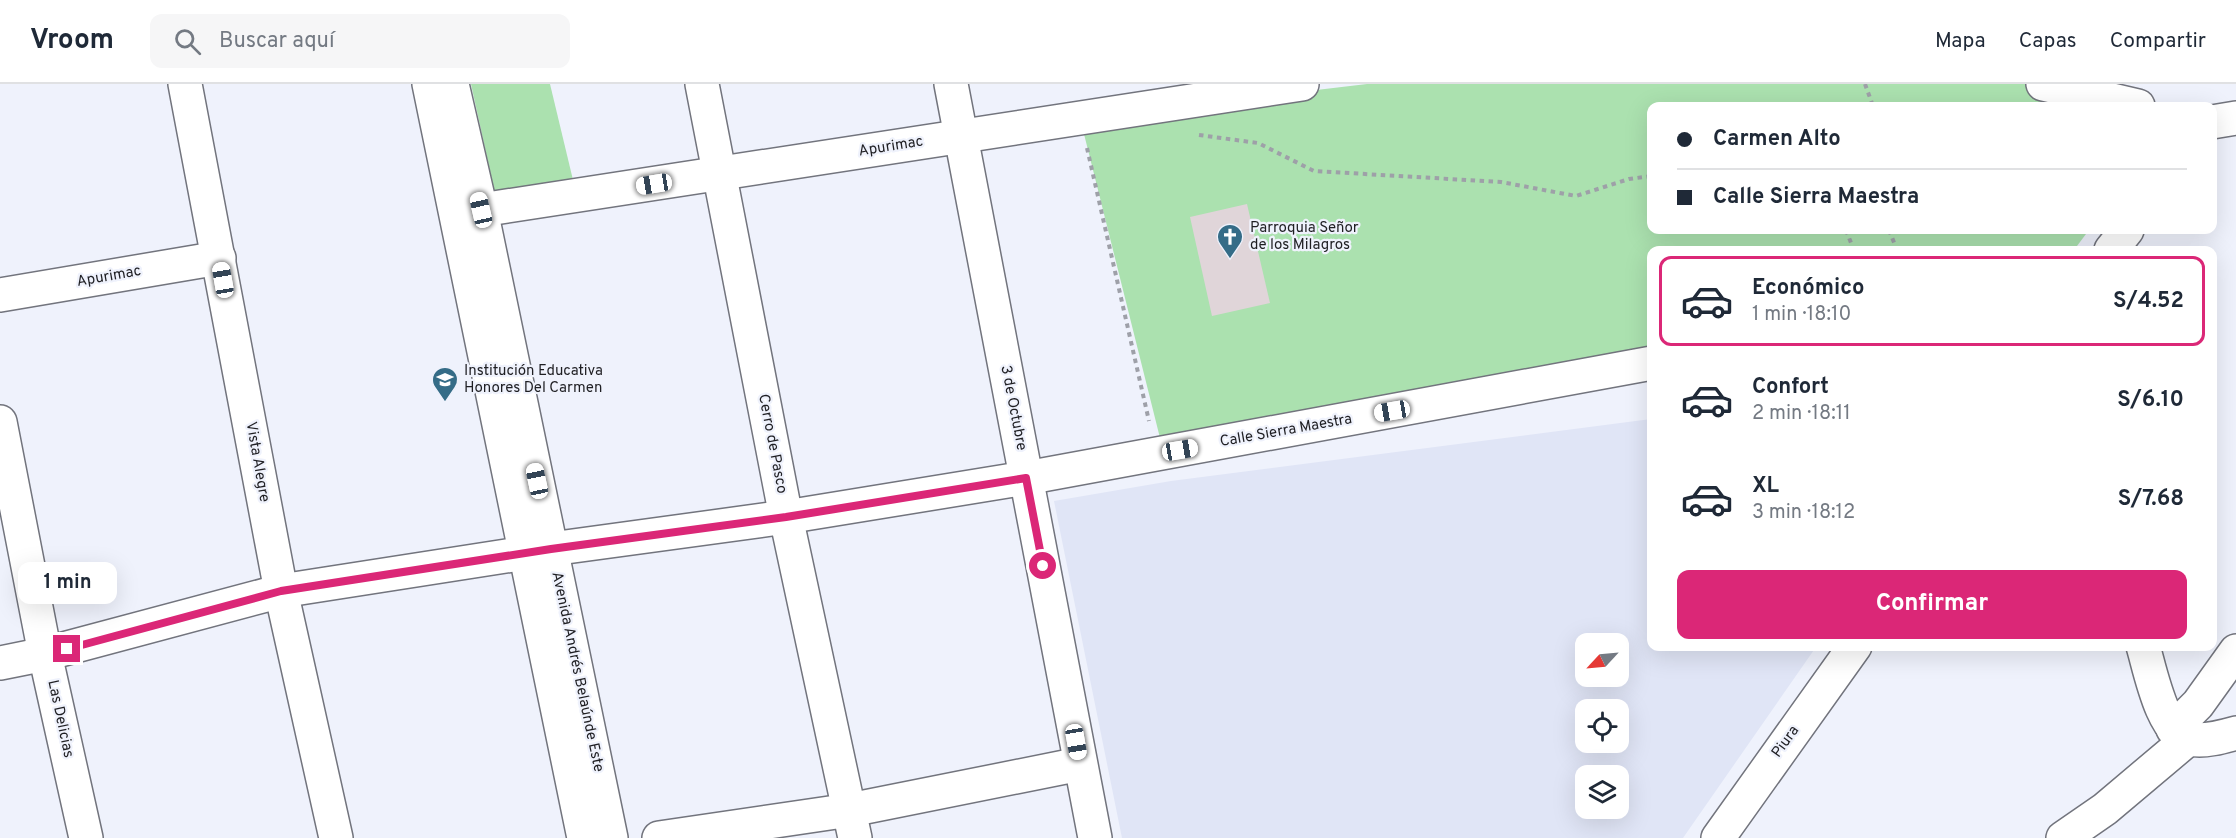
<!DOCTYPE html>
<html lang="es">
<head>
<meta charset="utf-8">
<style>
  body { margin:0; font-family:Overpass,sans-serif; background:#f6f6f7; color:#1f2937; height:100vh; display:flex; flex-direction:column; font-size:22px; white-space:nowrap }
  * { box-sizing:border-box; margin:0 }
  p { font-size:20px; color:#747a83 }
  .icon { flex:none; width:33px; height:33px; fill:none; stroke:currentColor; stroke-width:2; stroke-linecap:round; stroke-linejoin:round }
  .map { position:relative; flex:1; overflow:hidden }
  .details { position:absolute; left:1647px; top:162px; width:570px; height:405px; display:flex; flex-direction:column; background:#fff; border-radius:12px; box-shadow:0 6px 24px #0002 }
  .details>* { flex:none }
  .banner { position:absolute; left:1647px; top:18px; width:570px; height:132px; border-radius:12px; box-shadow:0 6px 24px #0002; display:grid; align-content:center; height:132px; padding:0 30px; background:#fff }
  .needle { width:39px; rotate:244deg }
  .fabs { position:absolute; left:1575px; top:549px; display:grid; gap:12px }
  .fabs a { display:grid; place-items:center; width:54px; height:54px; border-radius:12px; background:#fff; box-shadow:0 6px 24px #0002; font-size:30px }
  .end { position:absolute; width:27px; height:27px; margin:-14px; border:8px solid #db2777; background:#fff; box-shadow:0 0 0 3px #fff }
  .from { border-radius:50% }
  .bubble { position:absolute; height:42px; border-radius:12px; background:#fff; box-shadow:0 6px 24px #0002; font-size:20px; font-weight:700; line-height:42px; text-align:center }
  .car { position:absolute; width:18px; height:36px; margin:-18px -9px; border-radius:8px; box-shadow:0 0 4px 2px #0007; background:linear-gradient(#fff 24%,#345 0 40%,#fff 0 76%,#345 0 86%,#fff 0) }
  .banner b { display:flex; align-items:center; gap:21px; height:57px; font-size:22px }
  .banner b+b { border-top:2px solid #e0e1e3 }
  .banner i { width:15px; height:15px; background:#1f2937 }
  ul { padding:10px 0 0; list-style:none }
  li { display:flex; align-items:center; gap:18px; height:90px; margin:0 12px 9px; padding:0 18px; border:3px solid transparent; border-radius:12px }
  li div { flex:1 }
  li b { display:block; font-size:22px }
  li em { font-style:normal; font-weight:700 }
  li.current { border-color:#db2777 }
  li>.icon { width:54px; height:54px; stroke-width:1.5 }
  .action { display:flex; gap:12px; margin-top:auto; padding:12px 30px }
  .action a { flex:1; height:69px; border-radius:12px; background:#db2777; color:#fff; font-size:24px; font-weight:700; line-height:69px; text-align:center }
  header { display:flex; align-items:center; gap:36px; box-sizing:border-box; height:84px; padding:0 30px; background:#fff; border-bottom:2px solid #e0e1e3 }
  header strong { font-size:28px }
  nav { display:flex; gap:33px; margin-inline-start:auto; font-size:21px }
  .search { width:420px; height:54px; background:#f6f6f7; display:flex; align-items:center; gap:15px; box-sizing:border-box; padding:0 21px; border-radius:12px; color:#747a83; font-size:22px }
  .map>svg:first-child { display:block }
  .built { fill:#e0e5f6; fill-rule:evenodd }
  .green { fill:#abe1af }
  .building { fill:#e0d5d9 }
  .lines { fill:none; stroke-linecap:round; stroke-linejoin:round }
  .minor-casing { stroke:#72747d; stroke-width:36 }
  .tertiary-casing { stroke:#72747d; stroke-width:36 }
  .path { stroke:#9ea0a8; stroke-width:4; stroke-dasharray:4.5 4.5; stroke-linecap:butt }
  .minor { stroke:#fff; stroke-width:33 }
  .tertiary { stroke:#fff; stroke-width:33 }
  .route { stroke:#db2777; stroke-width:8 }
  .labels { text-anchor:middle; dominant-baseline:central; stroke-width:4.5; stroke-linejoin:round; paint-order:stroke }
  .street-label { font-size:15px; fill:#1f1f23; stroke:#eff2fc }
  .poi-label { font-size:15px; fill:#1f1f23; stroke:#eff2fc; text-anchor:start }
</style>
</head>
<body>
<header>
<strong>Vroom</strong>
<div class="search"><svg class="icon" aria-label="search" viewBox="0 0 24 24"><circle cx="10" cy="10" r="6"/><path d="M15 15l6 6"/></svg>Buscar aquí</div>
<nav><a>Mapa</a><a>Capas</a><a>Compartir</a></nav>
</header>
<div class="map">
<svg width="2236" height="754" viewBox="0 0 2236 754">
  <rect width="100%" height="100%" fill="#eff2fc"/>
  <path class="built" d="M 1651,335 L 1652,562 L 1816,563 L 1683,754 L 1122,754 L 1054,417 L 1171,397 ZM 1586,560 L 1618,560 L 1618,592 L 1586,592 ZM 1586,626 L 1618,626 L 1618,658 L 1586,658 ZM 1586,692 L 1618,692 L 1618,724 L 1586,724 Z"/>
  <g class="green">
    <path d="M 471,0 L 550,0 L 573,96 L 495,110 Z"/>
    <path d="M 1367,0 L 2035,0 L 2119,22 L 1652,22 L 1652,146 L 2089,146 L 2074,166 L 1652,166 L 1651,273 L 1163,366 L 1080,34 Z"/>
  </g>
  <path class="building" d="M 1247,120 L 1270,219 L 1212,232 L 1190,133 Z"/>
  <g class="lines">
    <defs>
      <g id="minor">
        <path d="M 185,0 L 281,507 L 336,754"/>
        <path d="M 702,0 L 786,433 L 855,754"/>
        <path d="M 951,0 L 1095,754"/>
        <path d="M 2043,0 L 2138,22"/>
        <path d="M 2212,38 L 2236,34"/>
        <path d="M 481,126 L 1302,0"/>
        <path d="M 2111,166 L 2127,146"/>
        <path d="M 0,211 L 219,174"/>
        <path d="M 0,338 L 45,570 L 86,754"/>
        <path d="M 2143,562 C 2150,585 2162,651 2190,655 C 2204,658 2222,653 2236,649"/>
        <path d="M 0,579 L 45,570 L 281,507 L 551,465 L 786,433 L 1026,394 L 1652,279"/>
        <path d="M 2173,645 L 2198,620 L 2236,567"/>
        <path d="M 659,754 L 850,726 L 1080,680"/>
        <path d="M 1718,754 L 1855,562"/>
        <path d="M 2063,754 L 2105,725 L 2188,655"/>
      </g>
      <g id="tertiary">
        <path d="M 429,0 L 584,754"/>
        <path d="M 452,0 L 481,126 L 611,754"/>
      </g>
    </defs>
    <use href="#minor" class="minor-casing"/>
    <use href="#tertiary" class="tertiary-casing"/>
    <g class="path">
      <path d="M 1865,0 L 1873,22"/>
      <path d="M 1199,51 L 1258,59 L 1314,87 L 1501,98 L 1576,112 L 1629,95 L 1652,92"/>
      <path d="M 1087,64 L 1149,337"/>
      <path d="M 1846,146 L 1853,164 L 1859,166"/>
      <path d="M 1889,146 L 1897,166"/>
    </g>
    <use href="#minor" class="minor"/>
    <use href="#tertiary" class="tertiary"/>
  </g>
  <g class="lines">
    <path class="route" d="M 67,565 L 281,507 L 551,465 L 786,433 L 1026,394 L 1043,482"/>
  </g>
  <defs>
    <symbol id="church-pin" viewBox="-11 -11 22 30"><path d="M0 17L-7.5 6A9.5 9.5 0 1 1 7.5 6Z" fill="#356c87" stroke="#eff2fc"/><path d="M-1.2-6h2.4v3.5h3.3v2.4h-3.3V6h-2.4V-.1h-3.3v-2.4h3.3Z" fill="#fff"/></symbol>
    <symbol id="school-pin" viewBox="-11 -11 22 30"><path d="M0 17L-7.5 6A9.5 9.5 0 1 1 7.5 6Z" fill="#356c87" stroke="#eff2fc"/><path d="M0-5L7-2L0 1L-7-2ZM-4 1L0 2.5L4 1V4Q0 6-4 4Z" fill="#fff"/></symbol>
  </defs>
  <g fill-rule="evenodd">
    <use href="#church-pin" x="1215" y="138" width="30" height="40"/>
    <use href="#school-pin" x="430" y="281" width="30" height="40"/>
  </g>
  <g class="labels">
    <g class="street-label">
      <text transform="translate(891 63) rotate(-9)">Apurimac</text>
      <text transform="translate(109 193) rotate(-10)">Apurimac</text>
      <text transform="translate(1013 324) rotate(79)">3 de Octubre</text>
      <text transform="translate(1286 347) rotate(-10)">Calle Sierra Maestra</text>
      <text transform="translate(772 360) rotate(79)">Cerro de Pasco</text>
      <text transform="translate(257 378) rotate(80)">Vista Alegre</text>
      <text transform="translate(577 588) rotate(78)">Avenida Andrés Belaúnde Este</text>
      <text transform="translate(60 635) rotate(78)">Las Delicias</text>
      <text transform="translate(1786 658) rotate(-54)">Piura</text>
    </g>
    <g class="poi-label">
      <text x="1250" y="144">Parroquia Señor<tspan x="1250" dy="17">de los Milagros</tspan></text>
      <text x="464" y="287">Institución Educativa<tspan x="464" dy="17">Honores Del Carmen</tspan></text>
    </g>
  </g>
</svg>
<div class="fabs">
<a><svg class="needle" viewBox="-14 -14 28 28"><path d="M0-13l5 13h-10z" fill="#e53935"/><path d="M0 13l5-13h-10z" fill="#747a83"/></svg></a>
<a><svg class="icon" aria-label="locate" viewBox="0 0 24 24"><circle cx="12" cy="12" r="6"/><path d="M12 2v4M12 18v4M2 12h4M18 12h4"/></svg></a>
<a><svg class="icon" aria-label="layers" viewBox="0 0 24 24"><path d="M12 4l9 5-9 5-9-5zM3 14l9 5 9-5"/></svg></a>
</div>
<i class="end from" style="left:1043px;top:482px"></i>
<i class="end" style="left:67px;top:565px"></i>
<div class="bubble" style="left:18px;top:478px;width:99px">1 min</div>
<i class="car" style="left:654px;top:100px;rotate:261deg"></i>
<i class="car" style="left:481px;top:126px;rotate:347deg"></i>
<i class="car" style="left:223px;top:196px;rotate:350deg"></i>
<i class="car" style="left:1392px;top:327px;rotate:260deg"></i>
<i class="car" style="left:1180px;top:366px;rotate:80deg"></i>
<i class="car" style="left:537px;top:397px;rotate:348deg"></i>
<i class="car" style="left:1076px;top:658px;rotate:170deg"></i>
<div class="banner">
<b><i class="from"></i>Carmen Alto</b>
<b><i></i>Calle Sierra Maestra</b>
</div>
<section class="details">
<ul>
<li class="current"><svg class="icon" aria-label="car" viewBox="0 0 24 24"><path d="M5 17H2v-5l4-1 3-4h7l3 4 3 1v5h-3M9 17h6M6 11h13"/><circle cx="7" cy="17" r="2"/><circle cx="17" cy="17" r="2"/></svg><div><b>Económico</b><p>1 min · 18:10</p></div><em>S/4.52</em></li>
<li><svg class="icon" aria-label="car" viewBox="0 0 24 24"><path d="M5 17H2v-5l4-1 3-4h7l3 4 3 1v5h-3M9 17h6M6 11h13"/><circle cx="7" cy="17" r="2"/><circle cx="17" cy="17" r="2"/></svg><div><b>Confort</b><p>2 min · 18:11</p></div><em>S/6.10</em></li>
<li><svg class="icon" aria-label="car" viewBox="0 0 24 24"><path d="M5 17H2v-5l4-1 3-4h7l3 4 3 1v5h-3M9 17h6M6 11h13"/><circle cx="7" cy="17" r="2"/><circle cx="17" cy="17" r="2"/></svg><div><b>XL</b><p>3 min · 18:12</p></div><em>S/7.68</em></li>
</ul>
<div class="action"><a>Confirmar</a></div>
</section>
</div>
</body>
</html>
